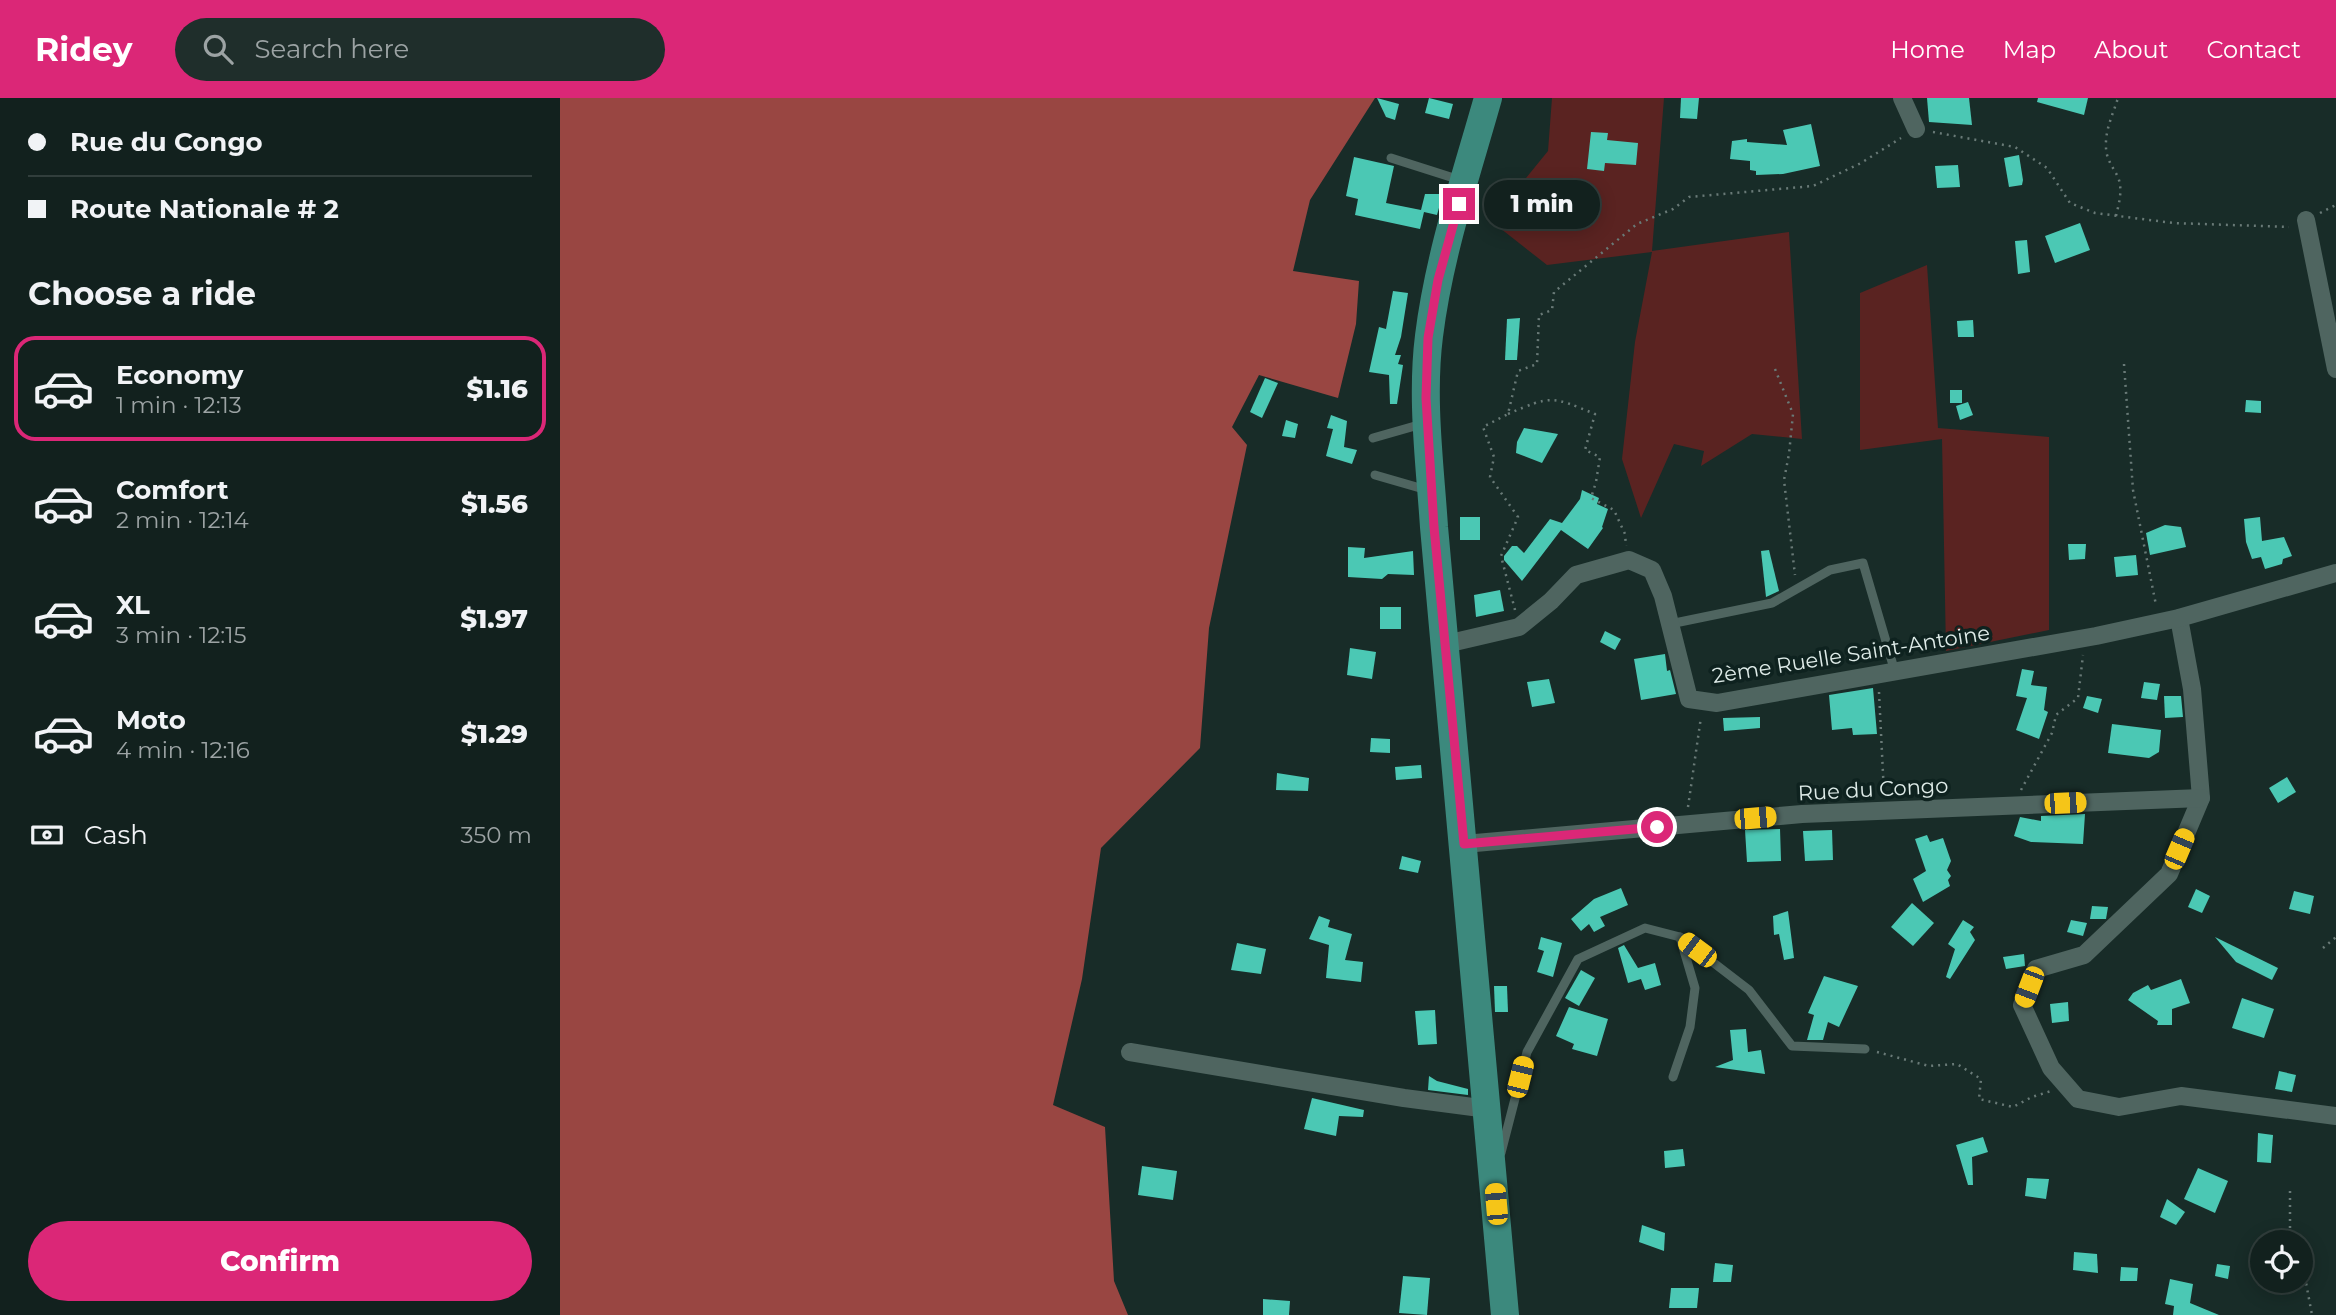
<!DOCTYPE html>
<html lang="en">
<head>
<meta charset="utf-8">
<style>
  body { margin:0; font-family:Montserrat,sans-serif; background:#1f2e2b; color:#f1f3f6; height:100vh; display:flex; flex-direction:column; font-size:26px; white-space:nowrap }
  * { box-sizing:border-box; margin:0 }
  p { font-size:23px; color:#9ca3a4 }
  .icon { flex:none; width:38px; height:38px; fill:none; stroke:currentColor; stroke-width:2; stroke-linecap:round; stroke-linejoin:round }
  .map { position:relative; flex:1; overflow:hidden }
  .details { display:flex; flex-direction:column; background:#12211e; width:560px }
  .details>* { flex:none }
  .top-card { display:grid; align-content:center; height:154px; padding:0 28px; background:#12211e }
  .tools { position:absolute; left:1690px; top:1132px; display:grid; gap:14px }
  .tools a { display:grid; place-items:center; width:63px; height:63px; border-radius:50%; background:#12211e; box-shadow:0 4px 18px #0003,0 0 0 2px #313e3c; font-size:35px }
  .end { position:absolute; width:32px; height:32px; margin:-16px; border:9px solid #db2777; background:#fff; box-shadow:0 0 0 4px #fff }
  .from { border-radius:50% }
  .bubble { position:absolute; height:49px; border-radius:24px; background:#12211e; box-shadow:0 4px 18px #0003,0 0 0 2px #313e3c; font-size:23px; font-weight:800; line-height:49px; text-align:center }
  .car { position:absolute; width:21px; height:42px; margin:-21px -10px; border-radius:9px; box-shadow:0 0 5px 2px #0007; background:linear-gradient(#f5c518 24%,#345 0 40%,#f5c518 0 76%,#345 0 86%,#f5c518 0) }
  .top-card b { display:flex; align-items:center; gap:24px; height:66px; font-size:26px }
  .top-card b+b { border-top:2px solid #313e3c }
  .top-card i { width:18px; height:18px; background:#f1f3f6 }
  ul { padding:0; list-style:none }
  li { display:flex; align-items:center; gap:21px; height:105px; margin:0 14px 10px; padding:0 14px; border:4px solid transparent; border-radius:21px }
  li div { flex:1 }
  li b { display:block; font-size:26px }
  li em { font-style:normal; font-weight:800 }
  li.active { border-color:#db2777 }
  li>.icon { width:63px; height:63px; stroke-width:1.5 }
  h2 { padding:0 28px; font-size:32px; line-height:84px }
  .pay { display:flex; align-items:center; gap:18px; height:77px; padding:0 28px; font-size:26px }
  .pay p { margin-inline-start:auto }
  .primary-button { display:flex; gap:14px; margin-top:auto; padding:14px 28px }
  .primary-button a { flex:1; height:80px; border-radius:42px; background:#db2777; color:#fff; font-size:28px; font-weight:800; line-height:80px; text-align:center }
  header { display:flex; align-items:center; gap:42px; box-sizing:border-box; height:98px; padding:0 35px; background:#db2777; color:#fff }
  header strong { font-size:33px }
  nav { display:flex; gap:38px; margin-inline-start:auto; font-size:24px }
  .search { width:490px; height:63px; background:#1f2e2b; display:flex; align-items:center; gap:18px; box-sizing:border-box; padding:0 24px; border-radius:38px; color:#9ca3a4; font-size:26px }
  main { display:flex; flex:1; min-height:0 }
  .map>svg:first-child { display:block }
  .green { fill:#5a2321 }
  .water { fill:#994642 }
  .building { fill:#4bc8b4 }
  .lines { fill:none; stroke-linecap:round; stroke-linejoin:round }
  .path { stroke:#697a77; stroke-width:2.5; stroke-dasharray:2 5; stroke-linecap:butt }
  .service { stroke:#4f6560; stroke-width:9 }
  .minor { stroke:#4f6560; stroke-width:18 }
  .primary { stroke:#3c897d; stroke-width:28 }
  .route { stroke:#db2777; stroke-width:9 }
  .labels { text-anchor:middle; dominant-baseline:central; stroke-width:7; stroke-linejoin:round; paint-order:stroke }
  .street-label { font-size:21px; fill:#deebe8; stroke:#0e221f }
</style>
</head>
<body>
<header>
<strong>Ridey</strong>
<div class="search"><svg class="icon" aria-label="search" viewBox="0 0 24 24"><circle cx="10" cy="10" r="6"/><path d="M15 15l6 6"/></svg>Search here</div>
<nav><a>Home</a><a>Map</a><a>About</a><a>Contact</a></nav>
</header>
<main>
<section class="details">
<div class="top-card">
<b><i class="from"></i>Rue du Congo</b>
<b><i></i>Route Nationale # 2</b>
</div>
<h2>Choose a ride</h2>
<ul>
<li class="active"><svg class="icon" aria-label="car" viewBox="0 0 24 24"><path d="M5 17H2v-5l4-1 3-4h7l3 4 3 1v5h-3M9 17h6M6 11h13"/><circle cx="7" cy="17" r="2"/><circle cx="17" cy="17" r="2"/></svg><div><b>Economy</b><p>1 min · 12:13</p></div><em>$1.16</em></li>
<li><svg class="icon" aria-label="car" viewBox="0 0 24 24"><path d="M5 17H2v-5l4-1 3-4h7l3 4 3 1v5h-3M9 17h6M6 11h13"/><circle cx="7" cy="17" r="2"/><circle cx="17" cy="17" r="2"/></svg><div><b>Comfort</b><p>2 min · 12:14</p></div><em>$1.56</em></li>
<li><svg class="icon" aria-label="car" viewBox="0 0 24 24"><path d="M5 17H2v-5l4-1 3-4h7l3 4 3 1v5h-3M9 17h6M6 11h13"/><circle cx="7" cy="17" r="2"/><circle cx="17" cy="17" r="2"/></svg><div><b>XL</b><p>3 min · 12:15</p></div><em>$1.97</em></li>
<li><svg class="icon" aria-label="car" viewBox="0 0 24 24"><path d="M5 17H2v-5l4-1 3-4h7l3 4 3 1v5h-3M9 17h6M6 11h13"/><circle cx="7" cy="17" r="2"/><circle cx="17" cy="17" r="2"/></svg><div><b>Moto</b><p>4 min · 12:16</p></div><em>$1.29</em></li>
</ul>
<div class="pay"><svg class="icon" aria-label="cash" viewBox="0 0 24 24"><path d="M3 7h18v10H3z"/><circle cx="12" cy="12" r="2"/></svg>Cash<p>350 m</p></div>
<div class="primary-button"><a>Confirm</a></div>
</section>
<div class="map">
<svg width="1776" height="1217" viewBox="0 0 1776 1217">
  <rect width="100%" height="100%" fill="#182c28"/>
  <g class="green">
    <path d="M 992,0 L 1104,0 L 1092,153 L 1229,134 L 1242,341 L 1192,336 L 1141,368 L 1144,353 L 1114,346 L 1081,420 L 1062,361 L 1075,244 L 1092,154 L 987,167 L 931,123 L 988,53 Z"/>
    <path d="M 1367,167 L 1378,330 L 1489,339 L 1489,532 L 1386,553 L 1382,341 L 1300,352 L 1300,195 Z"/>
  </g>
  <path class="water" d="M 0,0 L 815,0 L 750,102 L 733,173 L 799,183 L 796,226 L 778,300 L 699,277 L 672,329 L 687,347 L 649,530 L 640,650 L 541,750 L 522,881 L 493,1007 L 545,1029 L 554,1183 L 568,1217 L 0,1217 Z"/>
  <g class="building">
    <path d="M 817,0 L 839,6 L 835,22 L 826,19 Z"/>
    <path d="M 869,0 L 893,6 L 889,21 L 865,15 Z"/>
    <path d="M 1121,0 L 1139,0 L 1137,21 L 1120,20 Z"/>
    <path d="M 1367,0 L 1409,0 L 1412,27 L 1369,24 Z"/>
    <path d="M 1478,0 L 1528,0 L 1524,17 L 1477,4 Z"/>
    <path d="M 1251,26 L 1260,68 L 1223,76 L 1196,77 L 1196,73 L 1190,72 L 1190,63 L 1170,61 L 1172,43 L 1187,41 L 1187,44 L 1227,47 L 1223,32 Z"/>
    <path d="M 1031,34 L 1048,35 L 1047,42 L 1078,45 L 1076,67 L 1045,65 L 1044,73 L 1027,71 Z"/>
    <path d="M 1459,57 L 1463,82 L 1462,87 L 1449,89 L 1444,60 Z"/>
    <path d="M 794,59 L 834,68 L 826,105 L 861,112 L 865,96 L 879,96 L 879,99 L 882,99 L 877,117 L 864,114 L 860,131 L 795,117 L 798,101 L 786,98 Z"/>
    <path d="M 1398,67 L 1400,89 L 1377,90 L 1375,68 Z"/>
    <path d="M 1520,125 L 1530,152 L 1495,165 L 1485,138 Z"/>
    <path d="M 1467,142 L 1470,174 L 1458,176 L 1455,143 Z"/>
    <path d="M 833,193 L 848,195 L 841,239 L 835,257 L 841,257 L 838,266 L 843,267 L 837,306 L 830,306 L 829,277 L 809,274 L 819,229 L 826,231 Z"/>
    <path d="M 960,220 L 957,262 L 945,262 L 947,221 Z"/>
    <path d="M 1413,222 L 1414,239 L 1398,239 L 1397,223 Z"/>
    <path d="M 705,280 L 718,285 L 702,320 L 690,314 Z"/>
    <rect x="1390" y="292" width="12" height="13"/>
    <path d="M 1686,302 L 1701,303 L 1701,315 L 1685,314 Z"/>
    <path d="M 1408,304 L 1413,317 L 1400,322 L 1396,308 Z"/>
    <path d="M 771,317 L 787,323 L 784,349 L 797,352 L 792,366 L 766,358 L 773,331 L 767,330 Z"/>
    <path d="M 726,322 L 738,326 L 735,340 L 722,338 Z"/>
    <path d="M 964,330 L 998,336 L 982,365 L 956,355 L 957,344 Z"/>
    <path d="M 1022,392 L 1039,400 L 1037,406 L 1048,411 L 1042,429 L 1043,430 L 1028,451 L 1001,432 L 962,483 L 944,462 L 944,458 L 952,448 L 957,448 L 964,455 L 990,421 L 1002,425 L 1020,401 Z"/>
    <rect x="900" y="419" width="20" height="23"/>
    <path d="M 1700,419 L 1702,443 L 1724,439 L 1732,458 L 1723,461 L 1722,466 L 1705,471 L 1701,459 L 1692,461 L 1686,444 L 1684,421 Z"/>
    <path d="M 1605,427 L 1621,429 L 1626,449 L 1590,457 L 1586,435 Z"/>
    <path d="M 1508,446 L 1526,446 L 1525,461 L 1509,462 Z"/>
    <path d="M 788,449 L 805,450 L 804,460 L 853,453 L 854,477 L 828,476 L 822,481 L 788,479 Z"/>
    <path d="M 1209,452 L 1219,493 L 1206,499 L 1201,453 Z"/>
    <path d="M 1576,457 L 1578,477 L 1556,479 L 1554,459 Z"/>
    <path d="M 940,492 L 944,513 L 916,519 L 914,497 Z"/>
    <rect x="820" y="509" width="21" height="22"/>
    <path d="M 1045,533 L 1061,541 L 1055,552 L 1040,544 Z"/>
    <path d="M 790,550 L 816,554 L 812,581 L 787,577 Z"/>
    <path d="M 1105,556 L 1107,573 L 1110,572 L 1116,596 L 1081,602 L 1074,561 Z"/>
    <path d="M 1462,571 L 1474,573 L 1471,587 L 1487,589 L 1484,612 L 1488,614 L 1479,641 L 1456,632 L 1467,600 L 1456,598 Z"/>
    <path d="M 989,581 L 995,605 L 972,609 L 967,584 Z"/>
    <path d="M 1584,584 L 1600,586 L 1597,602 L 1581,600 Z"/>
    <path d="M 1313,590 L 1317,636 L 1293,637 L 1292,630 L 1272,632 L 1269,597 Z"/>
    <path d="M 1527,598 L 1542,601 L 1538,615 L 1523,610 Z"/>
    <path d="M 1604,598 L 1621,598 L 1623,619 L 1605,620 Z"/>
    <path d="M 1200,619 L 1200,630 L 1164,633 L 1163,620 Z"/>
    <path d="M 1552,626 L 1601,632 L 1599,654 L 1589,660 L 1548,655 Z"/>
    <path d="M 811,640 L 830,641 L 830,655 L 810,654 Z"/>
    <path d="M 861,667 L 862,680 L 836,682 L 835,669 Z"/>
    <path d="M 717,675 L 749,680 L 748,693 L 716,692 Z"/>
    <path d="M 1727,679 L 1736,694 L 1718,705 L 1709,690 Z"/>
    <path d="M 1525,716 L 1523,746 L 1471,744 L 1454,738 L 1460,719 L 1481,723 L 1481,718 Z"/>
    <path d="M 1220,731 L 1221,763 L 1187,764 L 1185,732 Z"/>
    <path d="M 1272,732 L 1273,762 L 1245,763 L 1243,733 Z"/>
    <path d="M 1367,737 L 1370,744 L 1383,740 L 1391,763 L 1387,772 L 1391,778 L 1388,782 L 1390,788 L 1363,804 L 1353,781 L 1366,773 L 1355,741 Z"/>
    <path d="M 842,758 L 861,763 L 858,775 L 839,771 Z"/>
    <path d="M 1061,790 L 1068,807 L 1040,819 L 1045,828 L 1034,834 L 1029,826 L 1021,833 L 1011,821 L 1034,801 Z"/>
    <path d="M 1636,791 L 1650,798 L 1642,815 L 1628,809 Z"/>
    <path d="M 1734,793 L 1754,798 L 1750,816 L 1729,811 Z"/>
    <path d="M 1352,805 L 1374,825 L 1353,848 L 1331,829 Z"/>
    <path d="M 1532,808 L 1548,809 L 1546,821 L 1530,821 Z"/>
    <path d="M 1228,813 L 1234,860 L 1224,862 L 1219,836 L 1214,837 L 1213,818 Z"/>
    <path d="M 759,818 L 770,822 L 768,829 L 792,836 L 785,862 L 803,864 L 801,884 L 766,880 L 769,847 L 749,841 Z"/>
    <path d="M 1403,822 L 1414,829 L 1410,834 L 1415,842 L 1390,881 L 1386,879 L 1395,851 L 1388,846 Z"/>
    <path d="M 1511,822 L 1527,825 L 1523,838 L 1507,834 Z"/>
    <path d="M 981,839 L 1002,845 L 993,879 L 977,874 L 984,853 L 978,851 Z"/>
    <path d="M 1655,839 L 1718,870 L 1712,882 L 1676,864 Z"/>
    <path d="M 677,845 L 706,851 L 701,876 L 671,872 Z"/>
    <path d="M 1064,847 L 1078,870 L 1095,865 L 1101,887 L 1085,892 L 1081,881 L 1068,885 L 1058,850 Z"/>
    <path d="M 1464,856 L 1465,868 L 1446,871 L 1443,859 Z"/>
    <path d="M 1021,872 L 1035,880 L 1019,908 L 1005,900 Z"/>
    <path d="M 1264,878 L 1298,888 L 1279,929 L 1268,924 L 1263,942 L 1247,942 L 1254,917 L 1248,915 Z"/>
    <path d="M 1621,881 L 1630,905 L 1612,911 L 1612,927 L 1597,927 L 1598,923 L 1568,902 L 1573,895 L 1588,887 L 1591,892 Z"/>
    <path d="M 934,888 L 947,888 L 948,914 L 935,914 Z"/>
    <path d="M 1682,900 L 1714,911 L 1704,940 L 1672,930 Z"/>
    <path d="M 1508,904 L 1509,923 L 1492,925 L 1490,906 Z"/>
    <path d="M 1009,909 L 1048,921 L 1037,958 L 1012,951 L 1014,946 L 996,938 Z"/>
    <path d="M 875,912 L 877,946 L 858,947 L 855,913 Z"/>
    <path d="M 1186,931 L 1188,954 L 1201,952 L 1205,976 L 1155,969 L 1173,962 L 1170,932 Z"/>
    <path d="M 1719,973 L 1736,977 L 1732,994 L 1715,991 Z"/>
    <path d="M 869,978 L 877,983 L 908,991 L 908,997 L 868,992 Z"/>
    <path d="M 752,1000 L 804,1012 L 803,1019 L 779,1018 L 776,1038 L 744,1031 Z"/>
    <path d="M 1698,1035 L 1713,1037 L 1711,1065 L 1697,1064 Z"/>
    <path d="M 1423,1039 L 1428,1054 L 1412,1059 L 1413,1087 L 1408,1087 L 1396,1047 Z"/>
    <path d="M 1123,1051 L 1125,1068 L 1105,1070 L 1104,1053 Z"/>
    <path d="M 582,1068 L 617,1073 L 613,1102 L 578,1097 Z"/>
    <path d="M 1638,1070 L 1668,1083 L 1655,1115 L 1624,1101 Z"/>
    <path d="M 1467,1080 L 1489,1081 L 1486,1101 L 1465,1098 Z"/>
    <path d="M 1607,1101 L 1625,1114 L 1616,1127 L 1600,1119 Z"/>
    <path d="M 1082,1127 L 1105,1135 L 1104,1153 L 1079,1144 Z"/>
    <path d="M 1514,1154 L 1537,1156 L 1538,1175 L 1513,1172 Z"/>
    <path d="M 1155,1165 L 1173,1167 L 1171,1184 L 1153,1184 Z"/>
    <path d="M 1657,1166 L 1670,1168 L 1668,1181 L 1655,1178 Z"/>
    <path d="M 1561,1169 L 1578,1170 L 1577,1183 L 1560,1183 Z"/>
    <path d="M 843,1178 L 870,1180 L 867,1217 L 839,1215 Z"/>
    <path d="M 1610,1181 L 1633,1186 L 1630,1205 L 1659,1217 L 1613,1217 L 1614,1208 L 1605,1206 Z"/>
    <path d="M 1111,1190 L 1139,1190 L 1137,1210 L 1109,1210 Z"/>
    <path d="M 703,1201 L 730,1203 L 729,1217 L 703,1217 Z"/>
  </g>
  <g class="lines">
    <g class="path">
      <path d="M 1373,34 L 1455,49 L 1487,70 L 1510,105 L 1535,115 L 1613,125 L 1729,129"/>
      <path d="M 1760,115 L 1776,107"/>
      <path d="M 1556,118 C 1559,105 1563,92 1558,79 C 1553,69 1546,61 1546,49 C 1545,32 1553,16 1558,0"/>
      <path d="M 1564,266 L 1573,392 L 1596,507"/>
      <path d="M 1215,271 L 1233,316 L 1229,356 L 1224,382 L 1235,477"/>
      <path d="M 948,316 C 992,297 991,298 1035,316 L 1025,352 L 1040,359 L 1036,384 L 1031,400 L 1054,412 L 1065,436 L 1066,448"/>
      <path d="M 955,512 L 941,458 L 958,419 L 930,379 L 934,359 L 923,329 L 948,316 L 958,273 L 977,266 L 979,217 L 992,212 L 994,194 L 1077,126 L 1113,111 L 1129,99 L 1253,88 L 1301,65 L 1341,40"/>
      <path d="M 1319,594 L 1324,696"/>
      <path d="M 1461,692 L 1492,635 L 1496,617 L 1518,600 L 1523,557"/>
      <path d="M 1128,709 L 1141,619"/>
      <path d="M 1763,850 L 1776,839"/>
      <path d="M 1317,954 L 1369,968 L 1397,966 L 1421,981 L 1419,1001 L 1453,1009 L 1472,999 L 1491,993"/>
      <path d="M 1730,1093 L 1730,1131 L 1739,1144"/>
      <path d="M 1741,1158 L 1752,1217"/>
    </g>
    <g class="service">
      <path d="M 831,60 L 900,82"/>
      <path d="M 813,340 L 862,326"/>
      <path d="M 815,377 L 867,392"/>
      <path d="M 1110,526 L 1212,505 L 1270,472 L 1303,465 L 1335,574"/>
      <path d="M 1113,979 L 1130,929 L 1135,890 L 1120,839"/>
      <path d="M 941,1055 L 967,954 L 1018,861 L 1085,830 L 1120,839 L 1189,892 L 1232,948 L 1305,951"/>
    </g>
    <g class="minor">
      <path d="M 1342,0 L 1356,31"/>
      <path d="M 1746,122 L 1776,271"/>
      <path d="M 1619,520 L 1632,591 L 1641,700 L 1609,776 L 1524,857 L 1476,871 L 1462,907 L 1491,970 L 1518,1001 L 1559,1009 L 1621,998 L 1776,1018"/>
      <path d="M 886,546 L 959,529 L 991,503 L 1016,477 L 1069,462 L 1092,472 L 1103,498 L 1129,601 L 1157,605 L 1536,538 L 1619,520 L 1776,475"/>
      <path d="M 904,746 L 1242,716 L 1641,700"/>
      <path d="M 570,954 L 844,1000 L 928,1011"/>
    </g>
    <path class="primary" d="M 928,0 C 906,78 879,157 869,238 C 861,301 870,367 874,429 L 945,1217"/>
  </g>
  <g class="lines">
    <path class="route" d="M 899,106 L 878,182 L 868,240 L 866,300 L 874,429 L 904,746 L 1097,729"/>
  </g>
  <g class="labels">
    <g class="street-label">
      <text transform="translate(1291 556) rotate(-9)">2ème Ruelle Saint-Antoine</text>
      <text transform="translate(1313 691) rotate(-3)">Rue du Congo</text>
    </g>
  </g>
</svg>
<div class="tools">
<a><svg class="icon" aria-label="locate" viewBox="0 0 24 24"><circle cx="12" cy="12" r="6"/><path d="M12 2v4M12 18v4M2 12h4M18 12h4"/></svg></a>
</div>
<i class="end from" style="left:1097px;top:729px"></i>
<i class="end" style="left:899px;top:106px"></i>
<div class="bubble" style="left:924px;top:82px;width:116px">1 min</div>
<i class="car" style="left:1505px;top:705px;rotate:88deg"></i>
<i class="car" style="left:1195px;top:720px;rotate:85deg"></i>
<i class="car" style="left:1619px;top:751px;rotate:23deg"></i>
<i class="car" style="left:1137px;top:852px;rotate:307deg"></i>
<i class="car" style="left:1469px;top:889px;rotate:201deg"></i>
<i class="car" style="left:960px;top:979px;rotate:14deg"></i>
<i class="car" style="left:936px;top:1106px;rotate:355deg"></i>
</div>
</main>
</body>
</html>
